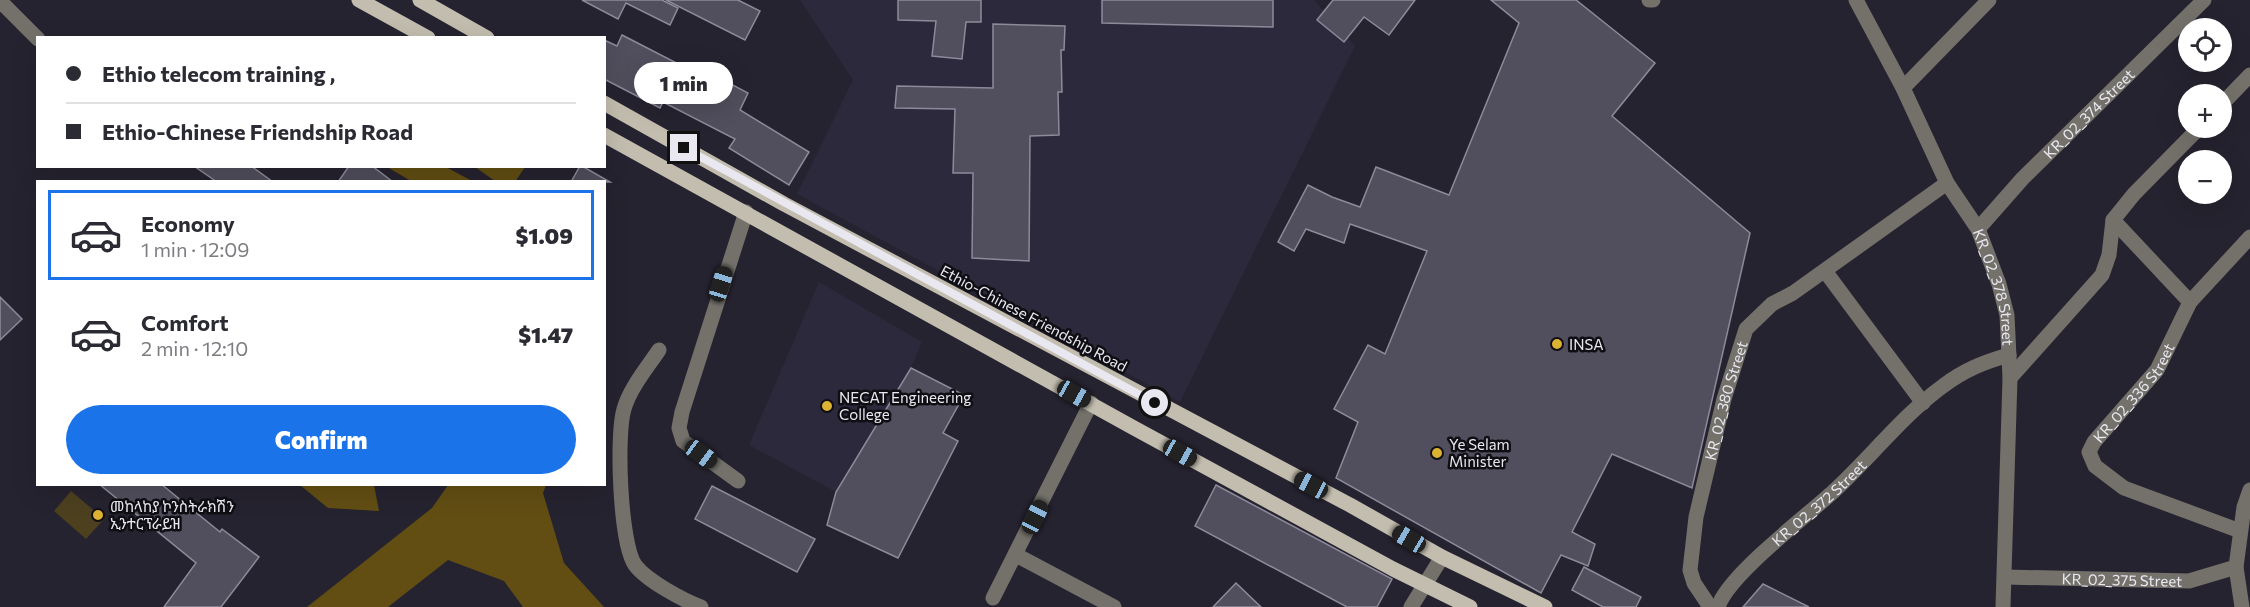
<!DOCTYPE html>
<html lang="en">
<head>
<meta charset="utf-8">
<style>
  body { margin:0; font-family:Commissioner,"Noto Sans Ethiopic",sans-serif; background:#f7f7f7; color:#2b2b33; height:100vh; display:flex; flex-direction:column; font-size:22px; white-space:nowrap }
  * { box-sizing:border-box; margin:0 }
  p { font-size:20px; color:#7c7c81 }
  .icon { flex:none; width:33px; height:33px; fill:none; stroke:currentColor; stroke-width:2; stroke-linecap:round; stroke-linejoin:round }
  .map { position:relative; flex:1; overflow:hidden }
  .panel { position:absolute; left:36px; top:180px; width:570px; height:306px; display:flex; flex-direction:column; background:#fff; border-radius:0px; box-shadow:0 6px 24px #0002 }
  .panel>* { flex:none }
  .banner { position:absolute; left:36px; top:36px; width:570px; height:132px; border-radius:0px; box-shadow:0 6px 24px #0002; display:grid; align-content:center; height:132px; padding:0 30px; background:#fff }
  .controls { position:absolute; left:2178px; top:18px; display:grid; gap:12px }
  .controls a { display:grid; place-items:center; width:54px; height:54px; border-radius:50%; background:#fff; box-shadow:0 6px 24px #0002; font-size:30px }
  .end { position:absolute; width:27px; height:27px; margin:-14px; border:8px solid #e9e8f1; background:#111; box-shadow:0 0 0 3px #111 }
  .from { border-radius:50% }
  .bubble { position:absolute; height:42px; border-radius:21px; background:#fff; box-shadow:0 6px 24px #0002; font-size:20px; font-weight:800; line-height:42px; text-align:center }
  .car { position:absolute; width:18px; height:36px; margin:-18px -9px; border-radius:8px; box-shadow:0 0 4px 2px #0007; background:linear-gradient(#222 24%,#8ab4d8 0 40%,#222 0 76%,#8ab4d8 0 86%,#222 0) }
  .banner b { display:flex; align-items:center; gap:21px; height:57px; font-size:22px }
  .banner b+b { border-top:2px solid #e1e1e2 }
  .banner i { width:15px; height:15px; background:#2b2b33 }
  ul { padding:10px 0 0; list-style:none }
  li { display:flex; align-items:center; gap:18px; height:90px; margin:0 12px 9px; padding:0 18px; border:3px solid transparent; border-radius:0px }
  li div { flex:1 }
  li b { display:block; font-size:22px }
  li em { font-style:normal; font-weight:800 }
  li.selected { border-color:#1a73e8 }
  li>.icon { width:54px; height:54px; stroke-width:1.5 }
  .primary-button { display:flex; gap:12px; margin-top:auto; padding:12px 30px }
  .primary-button a { flex:1; height:69px; border-radius:36px; background:#1a73e8; color:#fff; font-size:24px; font-weight:800; line-height:69px; text-align:center }
  .map>svg:first-child { display:block }
  .built { fill:#2d293c }
  .green { fill:#4c401f }
  .forest { fill:#624e13 }
  .building { fill:#514e5d; stroke:#8d8a9a; stroke-width:1.5 }
  .lines { fill:none; stroke-linecap:round; stroke-linejoin:round }
  .minor { stroke:#73716a; stroke-width:15 }
  .major { stroke:#c3bdaf; stroke-width:15 }
  .route { stroke:#e9e8f1; stroke-width:8 }
  .poi-dot { fill:#dcb233; stroke:#0f0e13; stroke-width:2 }
  .labels { text-anchor:middle; dominant-baseline:central; stroke-width:5; stroke-linejoin:round; paint-order:stroke }
  .street-label { font-size:15px; fill:#e9e8f1; stroke:#0f0e13 }
  .poi-label { font-size:15px; fill:#e9e8f1; stroke:#0f0e13; text-anchor:start }
</style>
</head>
<body>
<div class="map">
<svg width="2250" height="607" viewBox="0 0 2250 607">
  <rect width="100%" height="100%" fill="#262330"/>
  <g class="built">
    <path d="M 800,0 L 1314,0 L 1355,46 L 1180,402 L 797,194 L 853,80 Z"/>
    <path d="M 819,282 L 922,342 L 911,368 L 836,492 L 749,445 Z"/>
  </g>
  <path class="green" d="M 71,491 L 104,519 L 86,539 L 54,511 Z"/>
  <g class="forest">
    <path d="M 387,167 L 446,167 L 472,181 L 411,181 Z"/>
    <path d="M 475,167 L 525,167 L 515,182 L 495,181 Z"/>
    <path d="M 300,485 L 374,485 L 379,511 L 328,508 Z"/>
    <path d="M 448,485 L 546,485 L 543,493 L 564,563 L 604,607 L 523,607 L 504,581 L 448,560 L 388,607 L 307,607 L 432,508 Z"/>
  </g>
  <g class="building">
    <path d="M 582,0 L 662,0 L 678,8 L 670,25 L 626,3 L 618,19 Z"/>
    <path d="M 666,0 L 738,0 L 760,11 L 745,40 Z"/>
    <path d="M 898,0 L 981,0 L 981,22 L 966,22 L 962,59 L 932,56 L 936,21 L 898,20 Z"/>
    <path d="M 1102,0 L 1273,0 L 1273,27 L 1102,23 Z"/>
    <path d="M 1333,0 L 1415,0 L 1389,35 L 1364,17 L 1344,42 L 1317,20 Z"/>
    <path d="M 1491,0 L 1576,0 L 1655,63 L 1612,116 L 1750,233 L 1692,488 L 1612,454 L 1572,532 L 1595,544 L 1588,566 L 1561,555 L 1541,593 L 1336,478 L 1358,422 L 1334,409 L 1368,345 L 1385,354 L 1427,251 L 1350,224 L 1344,243 L 1306,229 L 1294,251 L 1278,242 L 1308,185 L 1332,197 L 1360,207 L 1376,167 L 1449,195 L 1519,23 Z"/>
    <path d="M 993,24 L 1065,26 L 1064,50 L 1061,50 L 1062,92 L 1058,92 L 1059,135 L 1030,136 L 1029,261 L 972,258 L 973,173 L 953,173 L 955,109 L 895,108 L 897,86 L 993,88 Z"/>
    <path d="M 622,35 L 688,69 L 691,63 L 748,93 L 740,110 L 809,152 L 789,185 L 729,148 L 735,139 L 663,102 L 660,108 L 604,79 L 604,40 L 617,46 Z"/>
    <path d="M 194,166 L 251,166 L 273,182 L 217,182 Z"/>
    <path d="M 349,166 L 372,166 L 393,182 L 338,182 Z"/>
    <path d="M 580,166 L 582,166 L 610,182 L 571,182 Z"/>
    <path d="M 0,297 L 22,319 L 0,340 Z"/>
    <path d="M 911,368 L 964,395 L 943,433 L 958,441 L 898,558 L 827,525 L 836,492 Z"/>
    <path d="M 99,484 L 161,484 L 220,532 L 222,529 L 259,557 L 221,607 L 164,607 L 196,563 Z"/>
    <path d="M 1216,485 L 1392,579 L 1377,607 L 1347,607 L 1195,526 Z"/>
    <path d="M 712,486 L 815,539 L 797,572 L 695,519 Z"/>
    <path d="M 1584,567 L 1641,597 L 1636,607 L 1603,607 L 1572,590 Z"/>
    <path d="M 1236,583 L 1261,607 L 1213,607 Z"/>
    <path d="M 1763,584 L 1809,607 L 1743,607 Z"/>
  </g>
  <g class="lines">
    <g class="minor">
      <path d="M 1649,0 L 1653,0"/>
      <path id="s1" d="M 1856,0 L 1903,88 L 1947,183 L 1978,229 L 1999,284 L 2007,315 L 2010,378 L 2003,607"/>
      <path d="M 0,1 L 38,39"/>
      <path d="M 1903,88 L 1989,0"/>
      <path d="M 2222,104 L 2250,75"/>
      <path d="M 2113,220 L 2190,302"/>
      <path id="s2" d="M 1978,229 L 2023,178 L 2204,0"/>
      <path d="M 1825,271 L 1923,403"/>
      <path d="M 659,350 C 647,368 630,388 624,409 C 616,435 620,543 635,565 C 647,581 683,600 701,607"/>
      <path d="M 2010,378 L 2102,275 L 2109,255 L 2113,220 L 2134,194 L 2199,128"/>
      <path d="M 738,481 L 683,441 L 679,428 L 682,412 L 746,212"/>
      <path id="s3" d="M 2240,531 L 2124,488 L 2095,466 L 2089,452 L 2094,442 L 2157,370 L 2190,302 L 2250,237"/>
      <path d="M 1016,555 L 1114,607"/>
      <path id="s4" d="M 2005,577 L 2189,581 L 2236,567"/>
      <path d="M 993,598 L 1091,403"/>
      <path d="M 1411,607 L 1442,557"/>
      <path id="s5" d="M 1710,607 L 1694,583 L 1690,570 L 1696,517 L 1724,399 L 1746,329 L 1772,304 L 1793,293 L 1947,183"/>
      <path id="s6" d="M 1718,607 C 1728,575 1807,516 1834,491 C 1871,457 1903,415 1943,386 C 1964,370 1984,362 2009,355"/>
      <path d="M 2242,607 L 2236,567 L 2244,507 L 2250,490"/>
    </g>
    <g class="major">
      <path d="M 359,0 L 428,38"/>
      <path d="M 420,0 L 487,38"/>
      <path d="M 604,103 L 784,204 L 1350,505 L 1442,557 L 1545,607"/>
      <path d="M 604,135 L 1134,428 L 1393,569 L 1470,607"/>
    </g>
  </g>
  <g class="lines">
    <path class="route" d="M 684,148 L 1155,403"/>
  </g>
  <g class="poi-dot">
    <circle cx="1557" cy="344" r="6"/>
    <circle cx="827" cy="406" r="6"/>
    <circle cx="1437" cy="453" r="6"/>
    <circle cx="98" cy="515" r="6"/>
  </g>
  <g class="labels">
    <g class="street-label">
      <text stroke="none"><textPath href="#s2" startOffset="160">KR_02_374 Street</textPath></text>
      <text stroke="none"><textPath href="#s1" startOffset="321">KR_02_378 Street</textPath></text>
      <text transform="translate(1034 318) rotate(28)">Ethio-Chinese Friendship Road</text>
      <text stroke="none"><textPath href="#s3" startOffset="250">KR_02_336 Street</textPath></text>
      <text stroke="none"><textPath href="#s5" startOffset="216">KR_02_380 Street</textPath></text>
      <text stroke="none"><textPath href="#s6" startOffset="146">KR_02_372 Street</textPath></text>
      <text stroke="none"><textPath href="#s4" startOffset="117">KR_02_375 Street</textPath></text>
    </g>
    <g class="poi-label">
      <text x="1569" y="344">INSA</text>
      <text x="839" y="397">NECAT Engineering<tspan x="839" dy="17">College</tspan></text>
      <text x="1449" y="444">Ye Selam<tspan x="1449" dy="17">Minister</tspan></text>
      <text x="110" y="506">መከላከያ ኮንስትራክሽን<tspan x="110" dy="17">ኢንተርፕራይዝ</tspan></text>
    </g>
  </g>
</svg>
<div class="controls">
<a><svg class="icon" aria-label="locate" viewBox="0 0 24 24"><circle cx="12" cy="12" r="6"/><path d="M12 2v4M12 18v4M2 12h4M18 12h4"/></svg></a>
<a>+</a>
<a>−</a>
</div>
<i class="end from" style="left:1155px;top:403px"></i>
<i class="end" style="left:684px;top:148px"></i>
<div class="bubble" style="left:634px;top:62px;width:99px">1 min</div>
<i class="car" style="left:721px;top:284px;rotate:17deg"></i>
<i class="car" style="left:1074px;top:394px;rotate:119deg"></i>
<i class="car" style="left:1180px;top:453px;rotate:119deg"></i>
<i class="car" style="left:701px;top:454px;rotate:126deg"></i>
<i class="car" style="left:1311px;top:485px;rotate:298deg"></i>
<i class="car" style="left:1035px;top:517px;rotate:26deg"></i>
<i class="car" style="left:1409px;top:539px;rotate:300deg"></i>
<div class="banner">
<b><i class="from"></i>Ethio telecom training ,</b>
<b><i></i>Ethio-Chinese Friendship Road</b>
</div>
<section class="panel">
<ul>
<li class="selected"><svg class="icon" aria-label="car" viewBox="0 0 24 24"><path d="M5 17H2v-5l4-1 3-4h7l3 4 3 1v5h-3M9 17h6M6 11h13"/><circle cx="7" cy="17" r="2"/><circle cx="17" cy="17" r="2"/></svg><div><b>Economy</b><p>1 min · 12:09</p></div><em>$1.09</em></li>
<li><svg class="icon" aria-label="car" viewBox="0 0 24 24"><path d="M5 17H2v-5l4-1 3-4h7l3 4 3 1v5h-3M9 17h6M6 11h13"/><circle cx="7" cy="17" r="2"/><circle cx="17" cy="17" r="2"/></svg><div><b>Comfort</b><p>2 min · 12:10</p></div><em>$1.47</em></li>
</ul>
<div class="primary-button"><a>Confirm</a></div>
</section>
</div>
</body>
</html>
